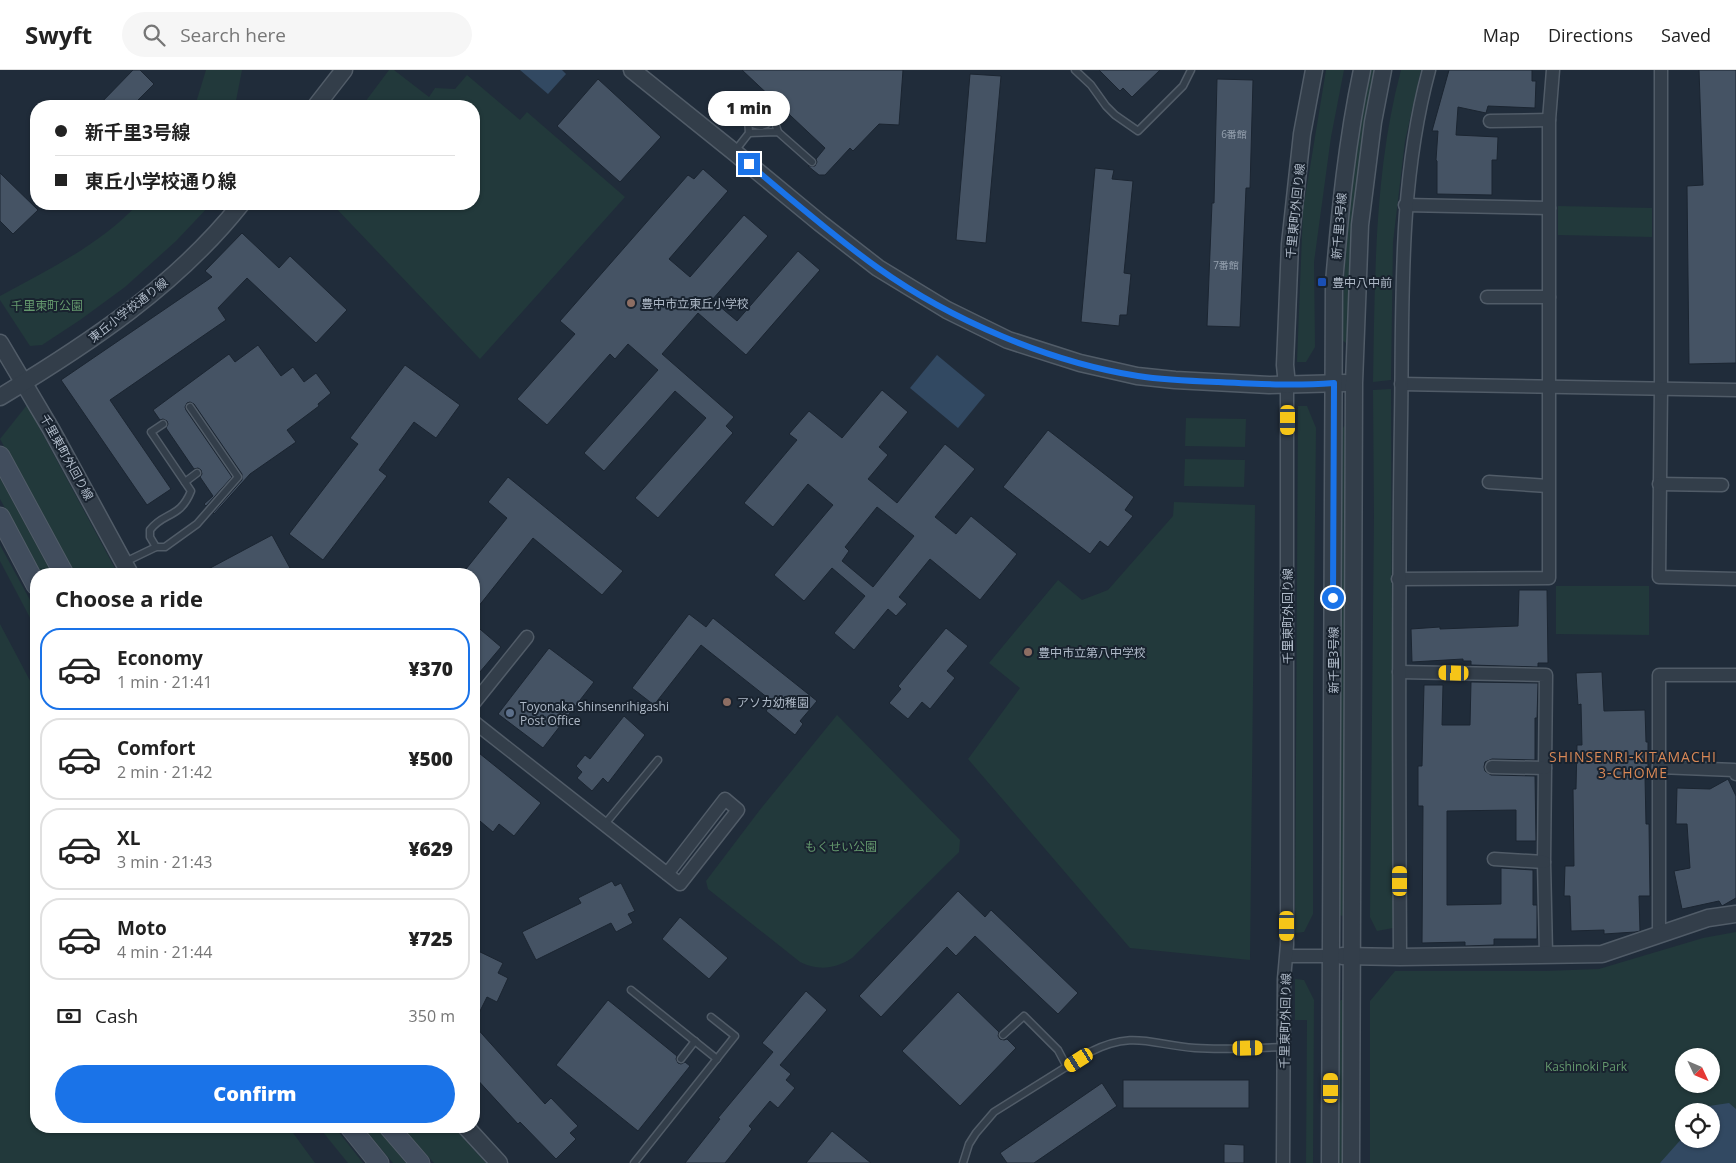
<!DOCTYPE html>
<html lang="en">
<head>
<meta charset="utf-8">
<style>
  body { margin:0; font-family:"Open Sans","Noto Sans JP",sans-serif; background:#f6f6f6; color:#222; height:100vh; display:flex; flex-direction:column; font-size:19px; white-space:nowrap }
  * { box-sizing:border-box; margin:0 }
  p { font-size:16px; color:#767676 }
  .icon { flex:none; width:28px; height:28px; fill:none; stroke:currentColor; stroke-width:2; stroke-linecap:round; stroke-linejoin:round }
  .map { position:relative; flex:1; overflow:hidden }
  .sheet { position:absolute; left:30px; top:498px; width:450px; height:565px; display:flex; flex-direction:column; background:#fff; border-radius:20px; box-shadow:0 1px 4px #0004 }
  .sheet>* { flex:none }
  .top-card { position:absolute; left:30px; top:30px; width:450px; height:110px; border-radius:20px; box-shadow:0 1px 4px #0004; display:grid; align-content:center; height:110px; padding:0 25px; background:#fff }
  .needle { width:32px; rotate:134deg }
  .controls { position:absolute; left:1675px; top:978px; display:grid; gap:10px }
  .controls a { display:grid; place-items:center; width:45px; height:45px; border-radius:50%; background:#fff; box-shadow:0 1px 4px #0004; font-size:25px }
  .end { position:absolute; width:22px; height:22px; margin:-11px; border:6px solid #1a73e8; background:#fff; box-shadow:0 0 0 2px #fff }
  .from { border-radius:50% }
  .bubble { position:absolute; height:35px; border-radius:18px; background:#fff; box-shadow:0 1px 4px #0004; font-size:16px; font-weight:800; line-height:35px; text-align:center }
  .car { position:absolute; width:15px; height:30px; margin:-15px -8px; border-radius:6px; box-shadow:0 0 4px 1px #0007; background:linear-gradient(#f5c518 24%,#345 0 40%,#f5c518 0 76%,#345 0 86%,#f5c518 0) }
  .top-card b { display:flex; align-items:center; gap:18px; height:48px; font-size:19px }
  .top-card b+b { border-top:1px solid #e0e0e0 }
  .top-card i { width:12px; height:12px; background:#222 }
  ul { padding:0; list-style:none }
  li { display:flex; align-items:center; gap:15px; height:82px; margin:0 10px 8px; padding:0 15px; border:2px solid #e0e0e0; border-radius:20px }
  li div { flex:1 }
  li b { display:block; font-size:19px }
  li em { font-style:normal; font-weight:800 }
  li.active { border-color:#1a73e8 }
  li>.icon { width:45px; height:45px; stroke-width:1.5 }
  h2 { padding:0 25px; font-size:22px; line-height:60px }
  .pay { display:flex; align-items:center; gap:12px; height:55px; padding:0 25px; font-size:19px }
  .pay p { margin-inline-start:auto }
  .action { display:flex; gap:10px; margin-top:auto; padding:10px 25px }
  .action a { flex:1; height:58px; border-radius:30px; background:#1a73e8; color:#fff; font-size:20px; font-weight:800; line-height:58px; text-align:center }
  header { display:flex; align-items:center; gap:30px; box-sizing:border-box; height:70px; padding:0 25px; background:#fff; border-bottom:1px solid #e0e0e0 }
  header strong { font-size:24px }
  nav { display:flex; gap:28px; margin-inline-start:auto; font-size:18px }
  .search { width:350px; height:45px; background:#f6f6f6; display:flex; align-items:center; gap:12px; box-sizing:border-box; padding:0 18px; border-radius:28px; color:#767676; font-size:19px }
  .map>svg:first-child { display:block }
  .green { fill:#22393b; fill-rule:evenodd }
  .water { fill:#324962 }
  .building { fill:#455364; stroke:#1b2531; fill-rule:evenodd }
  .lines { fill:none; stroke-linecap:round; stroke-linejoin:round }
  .service-casing { stroke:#515c68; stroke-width:9 }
  .minor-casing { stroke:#515c68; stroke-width:15 }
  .tertiary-casing { stroke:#515c68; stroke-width:19 }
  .secondary-casing { stroke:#515c68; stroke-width:21 }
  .service { stroke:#333e4a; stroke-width:6 }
  .minor { stroke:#333e4a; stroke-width:12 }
  .tertiary { stroke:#333e4a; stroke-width:16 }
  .secondary { stroke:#414d5d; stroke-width:19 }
  .route { stroke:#1a73e8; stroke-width:6 }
  .transit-dot { fill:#1a4fb4; stroke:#19232f; stroke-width:2 }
  .education-dot { fill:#8d6e63; stroke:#19232f; stroke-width:2 }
  .service-dot { fill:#5c6f8a; stroke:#19232f; stroke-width:2 }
  .labels { text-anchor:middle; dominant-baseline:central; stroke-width:4; stroke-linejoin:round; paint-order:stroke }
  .number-label { font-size:10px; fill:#94a0ae }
  .street-label { font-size:12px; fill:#aeb9c7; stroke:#19232f }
  .poi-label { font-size:12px; fill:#aeb9c7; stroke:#19232f; text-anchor:start }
  .park-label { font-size:12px; fill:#64986d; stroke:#19232f }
  .neighbourhood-label { font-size:14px; letter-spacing:1px; fill:#d98856; stroke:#19232f }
</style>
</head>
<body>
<header>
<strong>Swyft</strong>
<div class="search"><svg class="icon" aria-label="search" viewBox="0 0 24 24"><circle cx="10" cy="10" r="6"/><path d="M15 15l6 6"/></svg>Search here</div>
<nav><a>Map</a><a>Directions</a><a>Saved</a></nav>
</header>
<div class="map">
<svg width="1736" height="1093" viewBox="0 0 1736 1093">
  <rect width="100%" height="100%" fill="#202c3a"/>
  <g class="green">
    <path d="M 206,0 L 242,0 L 235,36 L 195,36 Z"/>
    <path d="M 389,0 L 394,0 L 429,27 L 435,18 L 455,19 L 467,5 L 520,50 L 527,42 L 625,127 L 480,289 L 332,134 L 474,134 L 474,36 L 362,36 Z"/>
    <path d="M 1326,0 L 1344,0 L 1331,67 L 1314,192 L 1315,277 L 1306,292 L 1297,292 L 1303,140 Z"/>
    <path d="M 1371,0 L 1376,0 L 1363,63 L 1353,153 L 1348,259 L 1346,273 L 1342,270 C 1344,179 1351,89 1371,0 Z"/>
    <path d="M 1401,0 L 1421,0 L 1405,71 L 1393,172 L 1391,310 L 1373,312 C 1375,208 1374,101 1401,0 Z"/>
    <path d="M 138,134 L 211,134 L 176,171 L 125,217 L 80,250 L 42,275 L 30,276 L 0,230 L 0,226 C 49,199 100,175 138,134 Z"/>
    <path d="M 1558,136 L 1652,138 L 1652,167 L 1558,165 Z"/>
    <path d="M 1391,319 L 1393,858 L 1377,861 L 1370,847 L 1374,446 L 1373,320 Z"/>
    <path d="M 27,335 L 118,504 L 74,504 L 0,369 Z"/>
    <path d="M 1298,336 L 1307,336 L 1316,358 L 1313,625 L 1313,844 L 1304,862 L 1295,863 Z"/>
    <path d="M 1186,348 L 1246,349 L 1245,377 L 1185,376 Z"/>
    <path d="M 1344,356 L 1346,356 L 1344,845 L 1342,846 L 1340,845 L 1340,779 L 1342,360 Z"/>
    <path d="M 1185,389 L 1245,390 L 1244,417 L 1184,416 Z"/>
    <path d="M 0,408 L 52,504 L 41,504 L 0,429 Z"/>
    <path d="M 1174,432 L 1255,435 L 1250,890 L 1130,878 L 968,689 L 1020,618 L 989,593 L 1058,510 L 1082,530 L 1108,520 L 1173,446 Z"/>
    <path d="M 0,475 L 36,541 L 36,559 L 0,491 Z"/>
    <path d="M 1556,516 L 1649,516 L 1649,565 L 1556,564 Z"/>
    <path d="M 0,554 L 36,622 L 36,1056 L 288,1056 L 315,1093 L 0,1093 Z"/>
    <path d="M 837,645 L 960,770 L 959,782 L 852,888 C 835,899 818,901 800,892 L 708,819 L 706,811 L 759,741 Z"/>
    <path d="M 1736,862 L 1736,1093 L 1370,1093 L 1370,931 L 1395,901 L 1545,901 L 1599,899 L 1703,868 ZM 1684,986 L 1711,986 L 1711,1014 L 1684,1014 ZM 1684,1041 L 1711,1041 L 1711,1069 L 1684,1069 Z"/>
    <path d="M 1295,909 L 1304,910 L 1314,930 L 1313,1093 L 1306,1093 L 1307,950 L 1295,950 Z"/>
    <path d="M 1341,930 L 1344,930 L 1344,1093 L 1338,1093 L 1339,932 Z"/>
    <path d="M 318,1056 L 334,1056 L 363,1093 L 348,1093 Z"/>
    <path d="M 362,1056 L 375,1056 L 406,1093 L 393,1093 Z"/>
    <path d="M 401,1056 L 452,1056 L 486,1093 L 434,1093 Z"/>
  </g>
  <g class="water">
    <path d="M 520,0 L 562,0 L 566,4 L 548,24 Z"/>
    <path d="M 937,285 L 985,325 L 958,358 L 910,318 Z"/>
    <path d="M 1729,1033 L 1736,1039 L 1736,1093 L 1660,1093 L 1684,1066 L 1684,1069 L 1711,1069 L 1711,1041 L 1705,1041 L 1709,1036 Z"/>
  </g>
  <g class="building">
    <path d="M 133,0 L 140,0 L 154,14 L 132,36 L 98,36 Z"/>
    <path d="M 742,0 L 903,0 L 899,55 L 879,54 L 853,81 L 850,78 L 825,105 L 819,105 L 808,96 L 815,96 L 817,92 L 816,89 L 825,78 Z"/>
    <path d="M 1099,0 L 1160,0 L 1132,27 L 1123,18 L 1120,21 Z"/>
    <path d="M 1449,0 L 1532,0 L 1532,11 L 1536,11 L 1535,38 L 1488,36 L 1486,43 L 1458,37 L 1456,65 L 1498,67 L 1497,90 L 1492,90 L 1492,125 L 1437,124 L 1437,91 L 1436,90 L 1438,61 L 1432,61 Z"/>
    <path d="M 1699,0 L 1736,0 L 1736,293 L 1689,294 L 1687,116 L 1703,115 Z"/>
    <path d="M 970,4 L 1001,6 L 986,173 L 956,170 Z"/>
    <path d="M 598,9 L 661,67 L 620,112 L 557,56 Z"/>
    <path d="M 1217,9 L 1253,10 L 1250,118 L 1246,118 L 1240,257 L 1207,256 L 1212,133 L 1214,133 Z"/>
    <path d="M 1095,98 L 1114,100 L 1112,109 L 1133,111 L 1124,203 L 1131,204 L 1127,245 L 1120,245 L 1119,256 L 1081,252 Z"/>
    <path d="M 703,99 L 728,121 L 669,189 L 690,207 L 744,145 L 768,166 L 712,230 L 737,251 L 798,181 L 820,200 L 746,285 L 698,243 L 662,284 L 734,347 L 726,356 L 733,363 L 658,448 L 635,428 L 706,348 L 675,321 L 604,401 L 584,383 L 658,300 L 628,274 L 615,289 L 610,284 L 547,355 L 517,329 L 575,264 L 560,251 L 688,105 L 694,109 Z"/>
    <path d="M 0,103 L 38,140 L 13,164 L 0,151 Z"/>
    <path d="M 242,163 L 279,198 L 290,186 L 347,240 L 316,273 L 247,208 L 218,238 L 226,250 L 110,330 L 171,419 L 147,435 L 61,310 L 212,207 L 205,201 Z"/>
    <path d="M 258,275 L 281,306 L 293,297 L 304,312 L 316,303 L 331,323 L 318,334 L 319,336 L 287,360 L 296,372 L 250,404 L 214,444 L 213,443 L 242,410 L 242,404 L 194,334 L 190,332 L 187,333 L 185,337 L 186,340 L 232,407 L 206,436 L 204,434 L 213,426 L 200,407 L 202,404 L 201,400 L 198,398 L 194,399 L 166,358 L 168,354 L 167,351 L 163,349 L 160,350 L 153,340 L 229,284 L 235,292 Z"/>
    <path d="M 405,295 L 460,335 L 436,368 L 414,352 L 379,400 L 387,406 L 323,490 L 289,464 L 358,374 L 350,368 Z"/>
    <path d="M 882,320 L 908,342 L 879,377 L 888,385 L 868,409 L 897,433 L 945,374 L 975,399 L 935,447 L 956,464 L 971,446 L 1017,484 L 980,530 L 930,489 L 899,527 L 907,534 L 896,546 L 888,539 L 854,580 L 834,563 L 865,526 L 832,498 L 804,531 L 774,505 L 833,435 L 808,414 L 773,457 L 744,433 L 797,370 L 789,364 L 809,341 L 842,368 ZM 877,437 L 914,466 L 873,517 L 842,491 L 849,481 L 845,477 Z"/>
    <path d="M 1048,360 L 1134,427 L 1125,440 L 1133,446 L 1108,477 L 1100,471 L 1090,484 L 1003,417 Z"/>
    <path d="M 508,407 L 623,501 L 602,525 L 533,468 L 474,542 L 474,504 L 462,504 L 507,448 L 488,432 Z"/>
    <path d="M 272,465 L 290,498 L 280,504 L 199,504 Z"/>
    <path d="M 1519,520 L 1547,520 L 1548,593 L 1538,593 L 1538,597 L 1471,595 L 1471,591 L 1463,591 L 1463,589 L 1412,592 L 1411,559 L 1440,557 L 1440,559 L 1518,556 Z"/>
    <path d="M 689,544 L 706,557 L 713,548 L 817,631 L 800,651 L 803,654 L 795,665 L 766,641 L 773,632 L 701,575 L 654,635 L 632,618 Z"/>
    <path d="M 474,554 L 501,577 L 474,609 Z"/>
    <path d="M 946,558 L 968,576 L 947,601 L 955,608 L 930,639 L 922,632 L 908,649 L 889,633 L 901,619 L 898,616 Z"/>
    <path d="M 549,578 L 594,612 L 543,678 L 498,644 Z"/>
    <path d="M 1602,602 L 1604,641 L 1645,640 L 1646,672 L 1648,672 L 1648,707 L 1645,707 L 1646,754 L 1649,754 L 1650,826 L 1639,826 L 1640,861 L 1635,862 L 1604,864 L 1604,860 L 1571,861 L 1570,826 L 1564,826 L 1565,796 L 1574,796 L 1573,719 L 1576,719 L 1577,675 L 1582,675 L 1581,634 L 1578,635 L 1576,603 Z"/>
    <path d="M 1471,612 L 1538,613 L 1537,648 L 1535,648 L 1535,690 L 1492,689 L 1485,692 L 1484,697 L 1485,701 L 1491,705 L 1535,706 L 1536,771 L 1516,771 L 1516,740 L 1447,741 L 1447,835 L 1501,834 L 1501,798 L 1533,800 L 1533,835 L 1537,835 L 1537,869 L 1494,869 L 1494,875 L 1465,876 L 1465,872 L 1422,873 L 1423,736 L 1418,736 L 1418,696 L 1422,696 L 1424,615 L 1443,615 L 1442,655 L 1470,655 Z"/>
    <path d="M 624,646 L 645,665 L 608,713 L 603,708 L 592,721 L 577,708 L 582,702 L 576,696 L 585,685 L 590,689 Z"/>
    <path d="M 474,679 L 541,733 L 514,766 L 499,754 L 493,762 L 474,746 Z"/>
    <path d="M 1728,709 L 1736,726 L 1736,828 L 1722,836 L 1719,831 L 1682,839 L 1674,801 L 1690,798 L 1687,754 L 1676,754 L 1677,718 L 1710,719 Z"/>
    <path d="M 612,811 L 615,816 L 621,813 L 635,841 L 628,844 L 633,853 L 616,862 L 611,853 L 536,890 L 522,862 L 581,833 L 578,828 Z"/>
    <path d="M 958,821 L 985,847 L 991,840 L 1078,923 L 1058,944 L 975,866 L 956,886 L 947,877 L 881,947 L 859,926 Z"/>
    <path d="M 680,847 L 728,888 L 709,909 L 662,869 Z"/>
    <path d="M 474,879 L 503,893 L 498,903 L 508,908 L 497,932 L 487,927 L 474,953 Z"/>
    <path d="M 806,921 L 827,940 L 780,995 L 791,1004 L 786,1010 L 795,1018 L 778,1038 L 770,1031 L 749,1056 L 752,1059 L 725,1093 L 685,1093 L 720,1049 L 718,1048 L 773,982 L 762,973 Z"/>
    <path d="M 958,922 L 999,962 L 998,966 L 1000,969 L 1004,970 L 1007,969 L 1016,978 L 960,1036 L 902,981 Z"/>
    <path d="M 608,930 L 677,986 L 676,989 L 678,993 L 681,994 L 685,992 L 690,996 L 638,1061 L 556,995 Z"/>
    <path d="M 474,955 L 545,1034 L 551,1028 L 578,1056 L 570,1063 L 576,1069 L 556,1089 L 520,1052 L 518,1054 L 474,1006 Z"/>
    <rect x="1123" y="1010" width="126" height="28"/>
    <path d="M 1102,1013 L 1117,1036 L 1034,1093 L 1007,1093 L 1000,1083 Z"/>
    <path d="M 832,1061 L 871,1093 L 806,1093 Z"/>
    <path d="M 1224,1074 L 1244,1075 L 1244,1093 L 1224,1093 Z"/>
  </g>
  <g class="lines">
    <defs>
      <g id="service">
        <path d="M 1075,0 L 1091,15 L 1106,36 L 1115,45 L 1138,61 L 1183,16 L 1191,0"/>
        <circle cx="760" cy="44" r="12"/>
        <path d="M 772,43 L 778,62"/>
        <path d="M 749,63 L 778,62 L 812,92"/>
        <path d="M 735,81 L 749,63 L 748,48"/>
        <path d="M 185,412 L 197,403"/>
        <path d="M 156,477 L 150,467 L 150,460 C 163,442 180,449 191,421 L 151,362 L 163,354"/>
        <path d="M 125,492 L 156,477 L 165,477 L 197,454 L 238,407 L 190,337"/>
        <path d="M 605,754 L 658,690"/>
        <path d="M 631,920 L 717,989"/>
        <path d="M 1003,965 L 1024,946 L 1058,980 L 1067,997"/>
        <path d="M 681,989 L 695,971"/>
        <path d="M 634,1093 L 735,966 L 711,947"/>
        <path d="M 963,1093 L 969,1074 L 976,1063 L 994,1042 L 1090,982 C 1134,960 1152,975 1195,978 C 1225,980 1254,978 1284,977"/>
      </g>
      <g id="minor">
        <path d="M 1661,0 L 1661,318 L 1659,507 L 1736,509"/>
        <path d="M 1490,51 L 1549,50"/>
        <path d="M 1405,135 L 1549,138"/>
        <path d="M 1487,227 L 1549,227"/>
        <path d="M 1401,314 L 1736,320"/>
        <path d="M 1489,412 L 1548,416"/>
        <path d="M 1659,414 L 1722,415"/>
        <path d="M 1398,509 L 1549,508 L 1549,50 L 1553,0"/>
        <path d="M 1399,602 L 1546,605 L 1544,792 L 1546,884"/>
        <path d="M 474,633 L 527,567"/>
        <path d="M 474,652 L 680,814 L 738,740 L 725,729 L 667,804"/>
        <path d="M 1492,697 L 1545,698"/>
        <path d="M 1659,697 L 1734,700 L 1736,704"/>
        <path d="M 1494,789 L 1544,792"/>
        <path d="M 1659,865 L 1659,605 L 1736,605"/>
        <path d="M 1287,886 L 1331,886"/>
        <path d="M 1400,887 C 1399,708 1398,530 1401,351 C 1403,233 1398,114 1429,0"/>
        <path d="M 1283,1093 L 1284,909 L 1287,875 L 1287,315"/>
      </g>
      <g id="tertiary">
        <path d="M 632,0 L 734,82 L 820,153 L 878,198 L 947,240 L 1008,270 L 1080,293 L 1137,306 L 1175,310 L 1269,315 L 1345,313"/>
        <path d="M 316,36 L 344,0"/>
        <path d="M 0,273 L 51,359 L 130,504"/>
        <path d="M 1287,315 L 1285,295 L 1290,174 L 1302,64 L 1314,0"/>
        <path d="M 0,327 C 88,274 176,216 241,134"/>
        <path d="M 1342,886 L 1400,887 L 1602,884 L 1708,848 L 1736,844"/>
        <path d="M 465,1056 L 499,1093"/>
        <path d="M 1330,1093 L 1334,213 C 1340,141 1347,70 1362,0"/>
        <path d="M 1351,1093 L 1354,313 L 1360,155 L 1373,52 L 1383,0"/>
      </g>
      <g id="secondary">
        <path d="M 0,386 L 64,504"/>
        <path d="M 0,447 L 36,515"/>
        <path d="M 349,1056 L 379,1093"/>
        <path d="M 388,1056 L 420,1093"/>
      </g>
    </defs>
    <use href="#service" class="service-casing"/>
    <use href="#minor" class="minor-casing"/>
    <use href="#tertiary" class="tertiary-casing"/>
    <use href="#secondary" class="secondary-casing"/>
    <use href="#service" class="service"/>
    <use href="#minor" class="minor"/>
    <use href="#tertiary" class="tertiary"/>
    <use href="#secondary" class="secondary"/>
  </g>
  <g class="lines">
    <path class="route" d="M 749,94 C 791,129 833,166 878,198 C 951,250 1049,292 1138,306 C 1164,310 1190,311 1217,312 C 1256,314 1294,316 1334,313 L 1333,528"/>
  </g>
  <rect class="transit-dot" x="1317" y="207" width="10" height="10" rx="2.5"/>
  <g class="education-dot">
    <circle cx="631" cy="233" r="5"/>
    <circle cx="1028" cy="582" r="5"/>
    <circle cx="727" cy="632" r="5"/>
  </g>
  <circle class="service-dot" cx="510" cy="643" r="5"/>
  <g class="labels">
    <g class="number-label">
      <text x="1234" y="64">6番館</text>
      <text x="1226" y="195">7番館</text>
    </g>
    <g class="street-label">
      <text transform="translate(1295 141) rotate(-84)">千里東町外回り線</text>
      <text transform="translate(1339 156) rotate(-85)">新千里3号線</text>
      <text transform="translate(128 240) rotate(-38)">東丘小学校通り線</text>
      <text transform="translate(67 387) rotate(61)">千里東町外回り線</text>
      <text transform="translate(1287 546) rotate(-90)">千里東町外回り線</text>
      <text transform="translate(1333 590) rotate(-90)">新千里3号線</text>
      <text transform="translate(1285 951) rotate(-89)">千里東町外回り線</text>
    </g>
    <g class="poi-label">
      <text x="1332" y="212">豊中八中前</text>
      <text x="641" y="233">豊中市立東丘小学校</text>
      <text x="1038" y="582">豊中市立第八中学校</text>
      <text x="737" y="632">アソカ幼稚園</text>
      <text x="520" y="636">Toyonaka Shinsenrihigashi<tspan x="520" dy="14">Post Office</tspan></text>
    </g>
    <g class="park-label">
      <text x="47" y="235">千里東町公園</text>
      <text x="841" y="776">もくせい公園</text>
      <text x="1586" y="996">Kashinoki Park</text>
    </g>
    <g class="neighbourhood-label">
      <text x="1633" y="686">SHINSENRI-KITAMACHI<tspan x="1633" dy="16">3-CHOME</tspan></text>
    </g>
  </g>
</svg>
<div class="controls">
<a><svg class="needle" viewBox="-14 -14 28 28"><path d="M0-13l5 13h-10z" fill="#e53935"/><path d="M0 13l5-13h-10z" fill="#767676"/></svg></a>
<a><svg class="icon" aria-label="locate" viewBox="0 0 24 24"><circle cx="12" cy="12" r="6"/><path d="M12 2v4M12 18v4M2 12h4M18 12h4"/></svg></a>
</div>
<i class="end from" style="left:1333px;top:528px"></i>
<i class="end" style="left:749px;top:94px"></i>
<div class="bubble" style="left:708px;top:21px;width:82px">1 min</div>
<i class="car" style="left:1288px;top:350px;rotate:180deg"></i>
<i class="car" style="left:1454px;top:603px;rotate:271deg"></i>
<i class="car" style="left:1400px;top:811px;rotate:0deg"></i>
<i class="car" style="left:1287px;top:856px;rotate:180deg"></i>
<i class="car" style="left:1248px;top:978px;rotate:89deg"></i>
<i class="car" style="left:1079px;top:990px;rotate:238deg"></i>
<i class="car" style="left:1331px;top:1018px;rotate:0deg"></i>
<div class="top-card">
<b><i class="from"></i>新千里3号線</b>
<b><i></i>東丘小学校通り線</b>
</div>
<section class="sheet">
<h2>Choose a ride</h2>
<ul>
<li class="active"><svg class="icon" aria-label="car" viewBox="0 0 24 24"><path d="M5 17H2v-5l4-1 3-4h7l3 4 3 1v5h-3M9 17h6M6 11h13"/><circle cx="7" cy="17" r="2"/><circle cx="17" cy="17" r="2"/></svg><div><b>Economy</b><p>1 min · 21:41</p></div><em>¥370</em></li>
<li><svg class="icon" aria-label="car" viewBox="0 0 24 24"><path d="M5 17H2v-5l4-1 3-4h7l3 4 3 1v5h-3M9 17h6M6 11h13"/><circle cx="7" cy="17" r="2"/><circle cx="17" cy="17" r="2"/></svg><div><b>Comfort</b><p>2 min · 21:42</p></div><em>¥500</em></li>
<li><svg class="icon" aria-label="car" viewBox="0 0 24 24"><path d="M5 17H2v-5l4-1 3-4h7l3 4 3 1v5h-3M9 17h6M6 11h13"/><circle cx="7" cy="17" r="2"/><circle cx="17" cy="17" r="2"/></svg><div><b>XL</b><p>3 min · 21:43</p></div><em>¥629</em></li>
<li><svg class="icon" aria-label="car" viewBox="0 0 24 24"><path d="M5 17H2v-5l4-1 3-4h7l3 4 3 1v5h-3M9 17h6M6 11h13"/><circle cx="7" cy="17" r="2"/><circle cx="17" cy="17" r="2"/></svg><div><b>Moto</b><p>4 min · 21:44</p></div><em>¥725</em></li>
</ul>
<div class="pay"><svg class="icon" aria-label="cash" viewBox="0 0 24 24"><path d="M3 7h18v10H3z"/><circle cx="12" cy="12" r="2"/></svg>Cash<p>350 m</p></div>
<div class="action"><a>Confirm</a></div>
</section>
</div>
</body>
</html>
